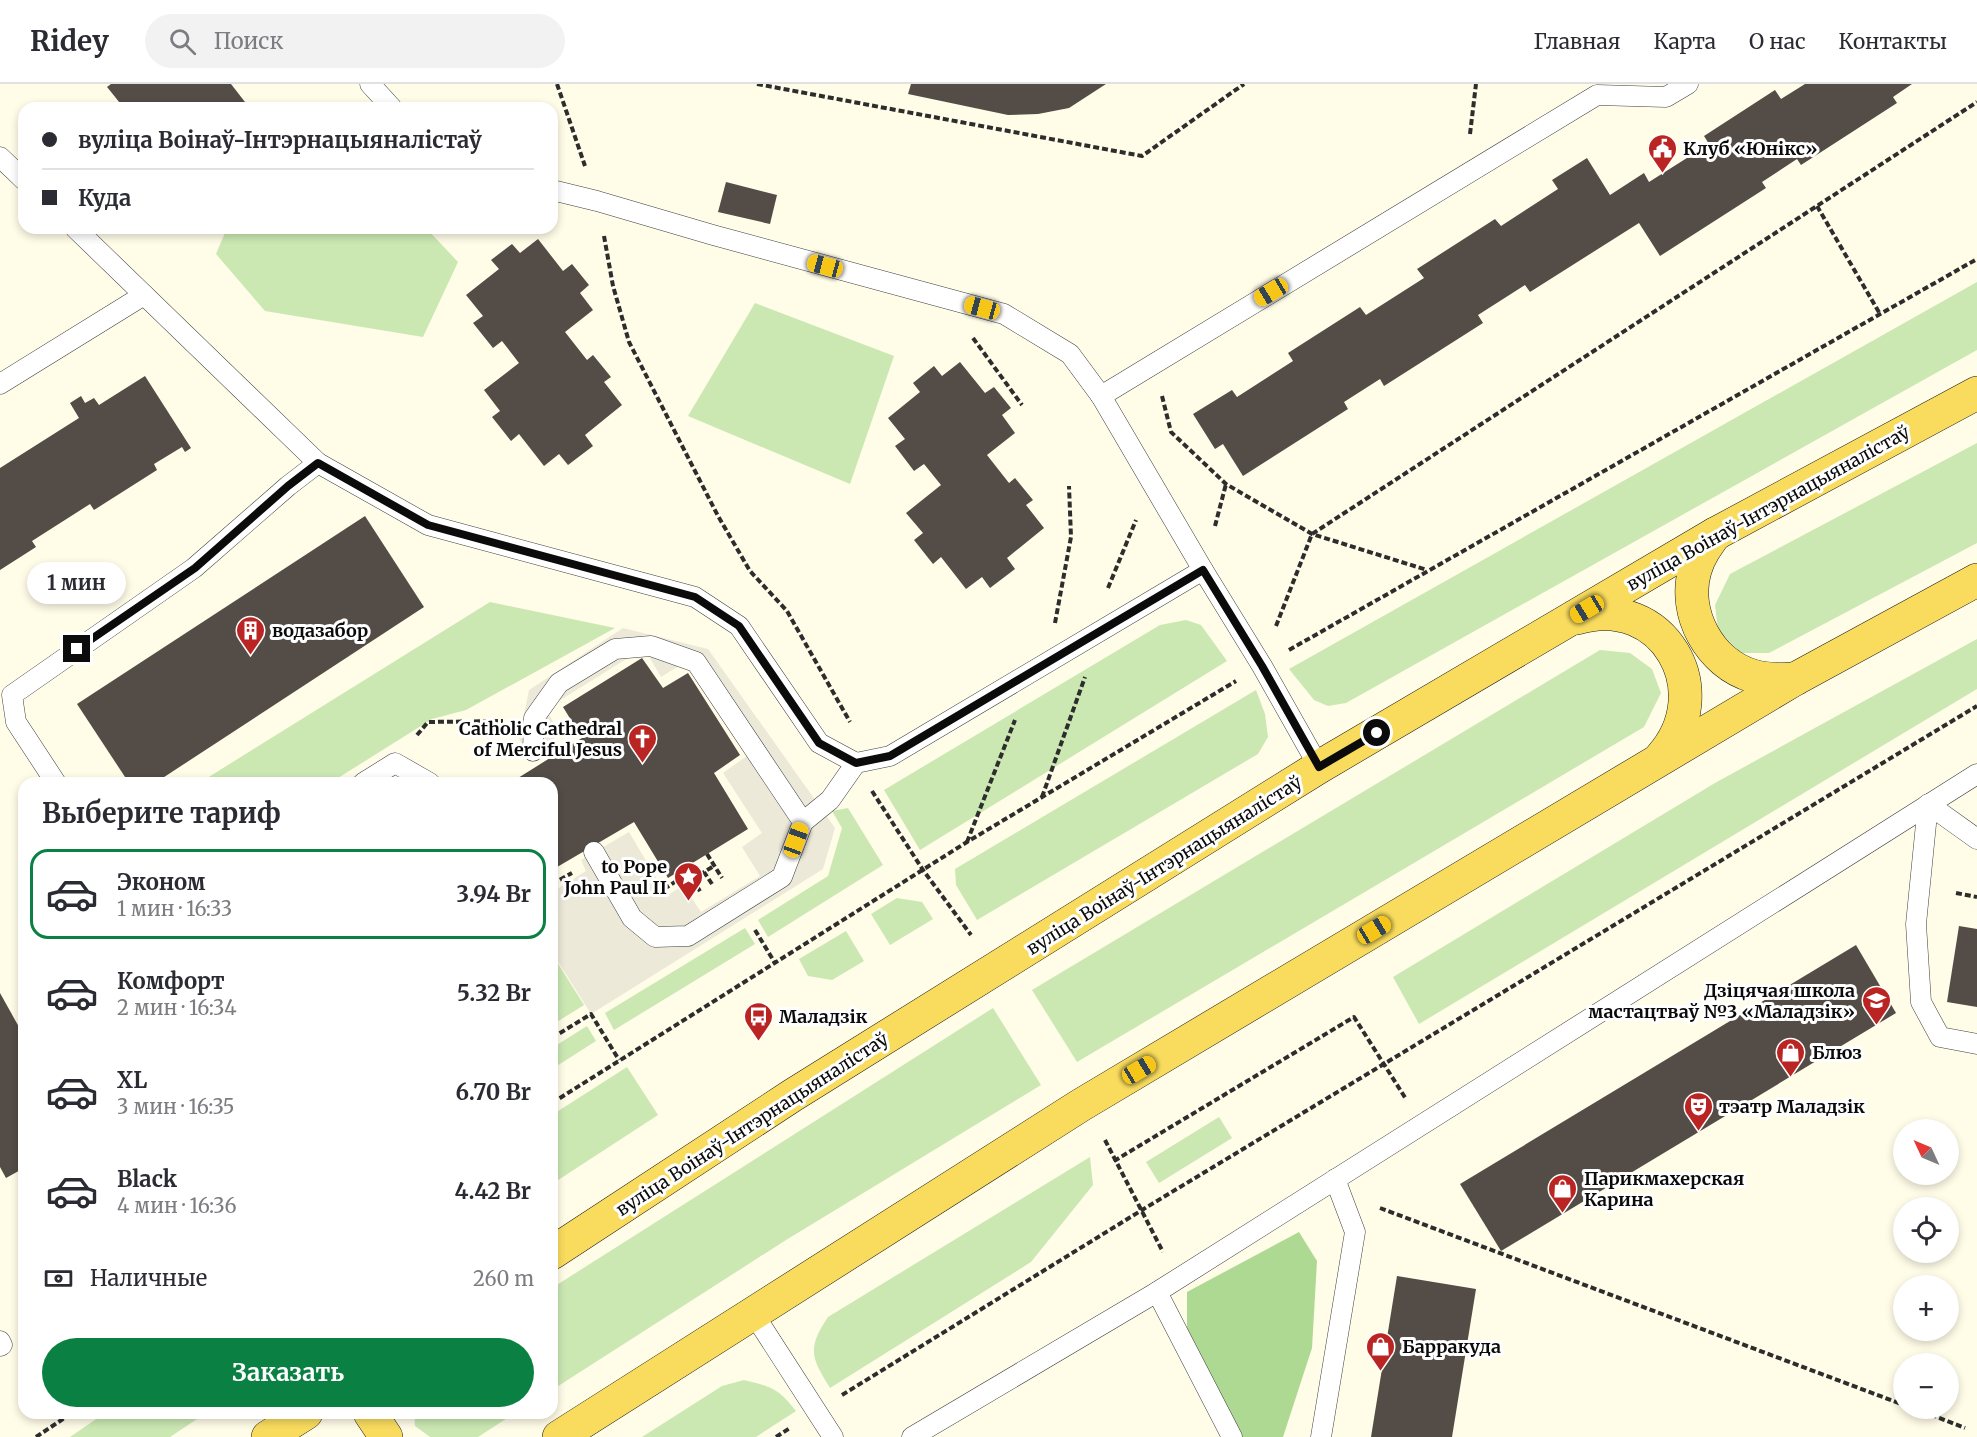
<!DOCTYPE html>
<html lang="ru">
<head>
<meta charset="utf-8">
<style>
  body { margin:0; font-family:Merriweather,serif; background:#f2f2f3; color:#2b2b33; height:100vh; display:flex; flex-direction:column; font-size:22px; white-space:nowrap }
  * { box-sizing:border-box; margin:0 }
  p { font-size:20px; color:#7c7c81 }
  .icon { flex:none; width:33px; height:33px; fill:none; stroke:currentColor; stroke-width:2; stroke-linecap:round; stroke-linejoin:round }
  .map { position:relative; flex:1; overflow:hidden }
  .sheet { position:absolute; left:18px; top:693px; width:540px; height:642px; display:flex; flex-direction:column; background:#fff; border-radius:18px; box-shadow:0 3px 9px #0003 }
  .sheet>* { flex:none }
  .banner { position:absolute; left:18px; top:18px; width:540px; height:132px; border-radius:18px; box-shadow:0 3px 9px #0003; display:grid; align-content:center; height:132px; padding:0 24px; background:#fff }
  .needle { width:39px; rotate:314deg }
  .fabs { position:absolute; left:1893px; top:1035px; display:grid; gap:12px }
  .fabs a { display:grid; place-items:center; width:66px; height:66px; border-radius:50%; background:#fff; box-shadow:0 3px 9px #0003; font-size:30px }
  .end { position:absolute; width:27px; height:27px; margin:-14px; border:8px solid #0b0b0b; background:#fff; box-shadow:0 0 0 3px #fff }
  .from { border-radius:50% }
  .bubble { position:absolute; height:42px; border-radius:21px; background:#fff; box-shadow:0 3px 9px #0003; font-size:20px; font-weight:700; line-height:42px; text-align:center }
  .car { position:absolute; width:18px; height:36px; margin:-18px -9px; border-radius:8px; box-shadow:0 0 4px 2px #0007; background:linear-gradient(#f5c518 24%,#345 0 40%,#f5c518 0 76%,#345 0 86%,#f5c518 0) }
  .banner b { display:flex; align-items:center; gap:21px; height:57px; font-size:22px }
  .banner b+b { border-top:2px solid #e1e1e2 }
  .banner i { width:15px; height:15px; background:#2b2b33 }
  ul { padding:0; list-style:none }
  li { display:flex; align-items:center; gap:18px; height:90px; margin:0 12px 9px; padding:0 12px; border:3px solid transparent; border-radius:18px }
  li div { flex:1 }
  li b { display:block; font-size:22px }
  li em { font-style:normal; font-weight:700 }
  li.on { border-color:#0b8043 }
  li>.icon { width:54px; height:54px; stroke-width:1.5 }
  h2 { padding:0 24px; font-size:27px; line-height:72px }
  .pay { display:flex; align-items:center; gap:15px; height:66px; padding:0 24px; font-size:22px }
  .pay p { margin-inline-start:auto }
  .primary-button { display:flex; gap:12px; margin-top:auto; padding:12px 24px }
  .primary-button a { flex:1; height:69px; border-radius:36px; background:#0b8043; color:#fff; font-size:24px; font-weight:700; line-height:69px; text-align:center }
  header { display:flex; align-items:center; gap:36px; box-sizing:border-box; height:84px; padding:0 30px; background:#fff; border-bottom:2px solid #e1e1e2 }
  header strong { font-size:28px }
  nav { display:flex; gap:33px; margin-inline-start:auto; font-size:21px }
  .search { width:420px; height:54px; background:#f2f2f3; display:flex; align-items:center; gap:15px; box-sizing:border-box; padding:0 21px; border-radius:33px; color:#7c7c81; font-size:22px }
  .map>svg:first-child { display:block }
  .green { fill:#cbe8b3 }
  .forest { fill:#aed992 }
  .plaza { fill:#ede9d9 }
  .building { fill:#534c47 }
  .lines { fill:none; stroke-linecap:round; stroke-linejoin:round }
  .lane-casing { stroke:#3e3e3e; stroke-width:21 }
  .primary-casing { stroke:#1c1c1c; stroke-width:34 }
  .path { stroke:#2d2d2d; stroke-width:4; stroke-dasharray:6 3; stroke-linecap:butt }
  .lane { stroke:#fff; stroke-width:20 }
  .primary { stroke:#f9dc5e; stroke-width:33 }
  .route { stroke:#0b0b0b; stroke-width:8 }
  .labels { text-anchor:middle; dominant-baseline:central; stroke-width:6; stroke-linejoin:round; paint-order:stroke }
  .poi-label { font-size:18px; font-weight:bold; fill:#0b0b0b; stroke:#fff; text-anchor:start }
  .street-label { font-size:18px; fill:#0b0b0b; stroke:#fff }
</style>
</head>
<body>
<header>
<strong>Ridey</strong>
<div class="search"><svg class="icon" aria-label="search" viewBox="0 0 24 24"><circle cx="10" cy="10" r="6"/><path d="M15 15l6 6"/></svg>Поиск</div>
<nav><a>Главная</a><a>Карта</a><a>О нас</a><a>Контакты</a></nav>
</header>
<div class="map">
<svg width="1977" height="1353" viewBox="0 0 1977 1353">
  <rect width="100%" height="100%" fill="#fffce8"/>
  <g class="green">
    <path d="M 227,144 L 426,144 L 458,178 L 423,253 L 265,227 L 216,170 Z"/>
    <path d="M 1977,198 L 1977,266 L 1346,619 L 1328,622 L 1314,616 L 1289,585 Z"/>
    <path d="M 755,219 L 894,272 L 850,400 L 688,332 Z"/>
    <path d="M 1977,359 L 1977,459 L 1769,569 L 1741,569 L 1718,546 L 1715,521 L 1730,490 Z"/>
    <path d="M 490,518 L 615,544 L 466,626 L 432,635 L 330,699 L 199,699 Z"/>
    <path d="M 1186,536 L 1201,541 L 1227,577 L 920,766 L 884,706 L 1160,541 Z"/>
    <path d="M 1977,555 L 1977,605 L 1419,940 L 1393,893 L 1715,699 Z"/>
    <path d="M 1600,566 L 1630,569 L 1652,585 L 1661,609 L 1644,643 L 1077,978 L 1032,906 Z"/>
    <path d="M 1256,606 L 1265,630 L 1268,653 L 1258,670 L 977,836 L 956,801 L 955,785 Z"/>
    <path d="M 848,724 L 883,781 L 768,853 L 758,836 L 828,792 L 842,744 L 832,727 Z"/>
    <path d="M 897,814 L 922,818 L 933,835 L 890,861 L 871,830 Z"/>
    <path d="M 745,844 L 755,860 L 614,946 L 605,929 Z"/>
    <path d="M 846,847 L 864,877 L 832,896 L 808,892 L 799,875 Z"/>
    <path d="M 552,870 L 584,921 L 552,941 Z"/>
    <path d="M 993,924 L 1041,1001 L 786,1156 L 552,1306 L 552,1204 Z"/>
    <path d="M 587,942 L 596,957 L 552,985 L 552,964 Z"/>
    <path d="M 627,983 L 658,1031 L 552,1100 L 552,1031 Z"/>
    <path d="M 1219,1033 L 1232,1054 L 1159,1099 L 1146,1078 Z"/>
    <path d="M 1090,1073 L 1093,1101 L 1031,1178 L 830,1304 C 811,1274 807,1264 828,1233 Z"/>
    <path d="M 744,1296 C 772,1303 778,1304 796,1327 L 756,1353 L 642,1353 L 722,1302 Z"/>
    <path d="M 105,1329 L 206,1329 L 170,1353 L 70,1353 Z"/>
    <path d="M 414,1329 L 515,1329 L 478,1353 L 430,1353 L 415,1342 Z"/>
  </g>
  <path class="forest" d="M 1299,1148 L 1317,1177 L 1312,1264 L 1283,1353 L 1241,1353 L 1187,1257 L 1187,1208 Z"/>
  <path class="plaza" d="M 623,544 L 708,565 L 835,744 L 823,785 L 591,930 L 552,868 L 552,808 L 586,787 L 581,776 L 629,748 L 667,812 L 683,801 L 701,828 L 760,792 L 742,763 L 762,749 L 723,689 L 747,672 L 687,577 L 661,593 L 644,564 L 546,625 L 560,651 L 529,671 L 519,655 L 529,606 Z"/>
  <g class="building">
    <path d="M 111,0 L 231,0 L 245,18 L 238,24 L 124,24 L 107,3 Z"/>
    <path d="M 911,0 L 1106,0 L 1069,24 L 1038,30 L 1008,31 L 908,10 Z"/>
    <path d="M 1805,0 L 1912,0 L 1893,13 L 1897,19 L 1801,81 L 1797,75 L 1762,98 L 1766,104 L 1660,172 L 1639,139 L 1530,208 L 1525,201 L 1478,231 L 1483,239 L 1384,302 L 1380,295 L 1344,318 L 1348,325 L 1243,392 L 1223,360 L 1215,365 L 1193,330 L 1232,306 L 1237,313 L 1293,277 L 1288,269 L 1360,223 L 1366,231 L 1424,194 L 1417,185 L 1495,135 L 1501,142 L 1558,105 L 1552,96 L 1587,74 L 1610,111 L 1644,89 L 1649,98 L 1709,60 L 1704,52 L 1775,6 L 1781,15 Z"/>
    <path d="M 726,98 L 777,111 L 770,140 L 718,128 Z"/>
    <path d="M 538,155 L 563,187 L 572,180 L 589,201 L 580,209 L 593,226 L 565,248 L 587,276 L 593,271 L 611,293 L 604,298 L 622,321 L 585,351 L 593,362 L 568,381 L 559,370 L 544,382 L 519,350 L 511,357 L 492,333 L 500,327 L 484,306 L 519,279 L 502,257 L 493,264 L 473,239 L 483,232 L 466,211 L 499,185 L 491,176 L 512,160 L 520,169 Z"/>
    <path d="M 960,278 L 985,309 L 994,303 L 1011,324 L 1002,331 L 1015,349 L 987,371 L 1009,399 L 1015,394 L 1033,416 L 1026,421 L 1044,444 L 1007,474 L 1015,485 L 990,504 L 982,493 L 966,505 L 941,473 L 933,480 L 914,456 L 923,449 L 906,429 L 941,401 L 924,380 L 914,387 L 895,362 L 905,355 L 888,334 L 920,308 L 913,299 L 934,282 L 942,292 Z"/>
    <path d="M 145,292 L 191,364 L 185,368 L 182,363 L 154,380 L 157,386 L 94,426 L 90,420 L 32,457 L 36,463 L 0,486 L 0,384 L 79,334 L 70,319 L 81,312 L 85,319 L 94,314 L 99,321 Z"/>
    <path d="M 365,432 L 424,523 L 155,699 L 129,699 L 77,620 Z"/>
    <path d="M 642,574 L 663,604 L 688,589 L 740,671 L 714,689 L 748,745 L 668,794 L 634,738 L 552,786 L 552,699 L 510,699 L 582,654 L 563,623 Z"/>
    <path d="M 1959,842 L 1977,845 L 1977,923 L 1947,918 Z"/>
    <path d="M 1856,861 L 1896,929 L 1501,1167 L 1460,1100 Z"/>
    <path d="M 0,909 L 24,952 L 24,1084 L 6,1094 L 0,1083 Z"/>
    <path d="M 1397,1192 L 1476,1205 L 1452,1353 L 1371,1353 Z"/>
  </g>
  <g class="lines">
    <defs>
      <g id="lane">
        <path d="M 370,0 L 392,24"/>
        <path d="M 0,73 L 24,96"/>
        <path d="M 552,106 L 597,117 L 713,151 L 1004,230 L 1070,270 L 1101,312 L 1203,486 L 1262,582 L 1319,683"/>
        <path d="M 75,144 L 318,379 L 428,441 L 695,513 L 739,542 L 819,659 L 856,679 L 890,672 L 1203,486"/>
        <path d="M 0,300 L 144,211"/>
        <path d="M 1101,312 L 1597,11 L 1666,13 L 1688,0"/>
        <path d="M 533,667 L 534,634 L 559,599 L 615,565 L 651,562 L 696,578 L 803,738"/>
        <path d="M 56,699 L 16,638 L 12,611 L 194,484 L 288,402 L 318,379"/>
        <path d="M 363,699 L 395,679 L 430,699"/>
        <path d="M 1977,755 L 1928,720 L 1916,840 L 1921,918 L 1940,953 L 1977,960"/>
        <path d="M 594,768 L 632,834 L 655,853 L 688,852 L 782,793 L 803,738 L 830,716 L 856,679"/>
        <path d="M 1157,1208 L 1232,1353"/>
        <path d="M 753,1229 L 833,1353"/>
        <path d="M 0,1257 L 2,1261 L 0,1262"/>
        <path d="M 912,1353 L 1157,1208 L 1977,690"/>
        <path d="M 1321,1353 L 1355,1148 L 1335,1095"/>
      </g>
      <g id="primary">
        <path d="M 1715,450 C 1707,461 1699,472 1695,486 C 1682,529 1710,580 1753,592 C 1767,596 1780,596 1795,595"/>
        <path d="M 1577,534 C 1663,508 1720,607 1661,673"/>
        <path d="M 552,1169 L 793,1011 L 1319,683 L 1715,450 L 1977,309"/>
        <path d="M 370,1329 L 386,1353"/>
        <path d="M 268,1353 L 306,1329"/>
        <path d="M 559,1353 L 1081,1021 L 1795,595 L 1977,496"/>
      </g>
    </defs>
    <use href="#lane" class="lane-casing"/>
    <use href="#primary" class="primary-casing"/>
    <g class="path">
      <path d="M 557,0 L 585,82"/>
      <path d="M 757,0 L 1142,72 L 1244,0"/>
      <path d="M 1470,50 L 1476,0"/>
      <path d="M 1817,122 L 1880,230"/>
      <path d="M 604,152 L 613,202 L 629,258 L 718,432 L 750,487 L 787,527 L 850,638"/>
      <path d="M 973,254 L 1022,321"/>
      <path d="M 1162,312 L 1171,348 L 1226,400 L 1312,450 L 1427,486"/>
      <path d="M 1215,442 L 1226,400"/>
      <path d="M 1108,504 L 1136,436"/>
      <path d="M 1055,539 L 1071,453 L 1069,402"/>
      <path d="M 1276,542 L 1312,450 L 1977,18"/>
      <path d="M 1289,566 L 1977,175"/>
      <path d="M 417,651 L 428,638 L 503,637"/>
      <path d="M 872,707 L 923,786 L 971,851"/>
      <path d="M 1042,713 L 1085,593"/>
      <path d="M 967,758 L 1015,636"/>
      <path d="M 707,770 L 722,794"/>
      <path d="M 552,800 L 572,789"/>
      <path d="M 712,800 L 704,788 L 714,782"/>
      <path d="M 664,805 L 689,789 L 701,809"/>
      <path d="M 1956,809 L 1977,813"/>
      <path d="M 755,846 L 775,879"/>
      <path d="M 552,954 L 591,930 L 619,976"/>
      <path d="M 552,1019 L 967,758 L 1236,597"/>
      <path d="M 1105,1056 L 1163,1168"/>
      <path d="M 1114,1077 L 1354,933 L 1406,1015"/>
      <path d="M 1380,1124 L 1904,1321"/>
      <path d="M 842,1311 L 1142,1126 L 1977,622"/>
      <path d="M 1914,1324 L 1965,1344"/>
      <path d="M 36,1353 L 72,1329"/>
      <path d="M 776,1353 L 790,1344"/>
    </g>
    <use href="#lane" class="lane"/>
    <use href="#primary" class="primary"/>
  </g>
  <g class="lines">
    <path class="route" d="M 77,565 L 195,484 L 288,402 L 318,379 L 428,441 L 695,513 L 739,542 L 819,659 L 856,679 L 890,672 L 1203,486 L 1262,582 L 1319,683 L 1377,649"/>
  </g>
  <defs>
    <symbol id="civic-pin" viewBox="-11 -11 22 30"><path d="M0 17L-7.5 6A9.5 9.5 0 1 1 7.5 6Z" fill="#ba2523" stroke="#fff"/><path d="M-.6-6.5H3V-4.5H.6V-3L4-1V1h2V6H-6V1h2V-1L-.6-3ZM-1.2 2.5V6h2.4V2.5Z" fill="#fff"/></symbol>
    <symbol id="building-pin" viewBox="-11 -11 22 30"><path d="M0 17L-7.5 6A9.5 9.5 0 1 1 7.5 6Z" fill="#ba2523" stroke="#fff"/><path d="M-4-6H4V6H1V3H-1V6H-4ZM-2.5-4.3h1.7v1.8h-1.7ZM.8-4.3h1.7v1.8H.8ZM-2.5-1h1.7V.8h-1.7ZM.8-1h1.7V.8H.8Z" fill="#fff"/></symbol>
    <symbol id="church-pin" viewBox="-11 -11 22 30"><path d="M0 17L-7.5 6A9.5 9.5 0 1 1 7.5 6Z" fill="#ba2523" stroke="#fff"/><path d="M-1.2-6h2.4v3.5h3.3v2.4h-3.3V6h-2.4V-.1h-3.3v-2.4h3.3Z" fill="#fff"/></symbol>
    <symbol id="sight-pin" viewBox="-11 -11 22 30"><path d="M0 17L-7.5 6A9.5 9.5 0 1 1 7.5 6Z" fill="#ba2523" stroke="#fff"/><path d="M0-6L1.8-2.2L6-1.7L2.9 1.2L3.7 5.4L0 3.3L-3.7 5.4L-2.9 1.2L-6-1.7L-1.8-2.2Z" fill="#fff"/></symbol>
    <symbol id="school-pin" viewBox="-11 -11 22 30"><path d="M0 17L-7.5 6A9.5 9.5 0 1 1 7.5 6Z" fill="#ba2523" stroke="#fff"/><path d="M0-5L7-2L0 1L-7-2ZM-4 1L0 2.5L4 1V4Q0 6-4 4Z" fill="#fff"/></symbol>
    <symbol id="bus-pin" viewBox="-11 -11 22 30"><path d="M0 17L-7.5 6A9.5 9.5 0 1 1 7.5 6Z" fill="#ba2523" stroke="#fff"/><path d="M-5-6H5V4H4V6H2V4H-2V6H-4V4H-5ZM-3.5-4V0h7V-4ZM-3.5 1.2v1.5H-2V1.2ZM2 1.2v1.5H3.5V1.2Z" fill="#fff"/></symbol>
    <symbol id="shop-pin" viewBox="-11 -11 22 30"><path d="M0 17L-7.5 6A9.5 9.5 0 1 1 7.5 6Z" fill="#ba2523" stroke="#fff"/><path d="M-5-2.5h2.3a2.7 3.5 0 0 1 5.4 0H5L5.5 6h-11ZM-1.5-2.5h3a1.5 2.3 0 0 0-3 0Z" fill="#fff"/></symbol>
    <symbol id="theatre-pin" viewBox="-11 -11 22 30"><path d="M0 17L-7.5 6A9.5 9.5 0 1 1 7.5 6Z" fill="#ba2523" stroke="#fff"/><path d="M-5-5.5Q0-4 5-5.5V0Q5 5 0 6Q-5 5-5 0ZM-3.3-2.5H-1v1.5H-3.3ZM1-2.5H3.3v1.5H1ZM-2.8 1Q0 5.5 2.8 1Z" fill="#fff"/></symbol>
  </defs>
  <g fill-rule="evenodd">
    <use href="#civic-pin" x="1646" y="48" width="33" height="45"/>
    <use href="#building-pin" x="234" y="530" width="33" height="45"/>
    <use href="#church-pin" x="626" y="638" width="33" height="45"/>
    <use href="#sight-pin" x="672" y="776" width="33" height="45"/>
    <use href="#school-pin" x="1860" y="900" width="33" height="45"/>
    <use href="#bus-pin" x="742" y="916" width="33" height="45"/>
    <use href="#shop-pin" x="1774" y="952" width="33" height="45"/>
    <use href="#theatre-pin" x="1682" y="1006" width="33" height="45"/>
    <use href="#shop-pin" x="1546" y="1088" width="33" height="45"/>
    <use href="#shop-pin" x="1364" y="1246" width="33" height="45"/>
  </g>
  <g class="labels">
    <g class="poi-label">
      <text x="1683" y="64">Клуб «Юнікс»</text>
      <text x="272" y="546">водазабор</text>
      <text x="622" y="644" text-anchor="end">Catholic Cathedral<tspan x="622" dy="21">of Merciful Jesus</tspan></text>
      <text x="667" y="782" text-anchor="end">to Pope<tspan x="667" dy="21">John Paul II</tspan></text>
      <text x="1855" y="906" text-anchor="end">Дзіцячая школа<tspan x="1855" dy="21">мастацтваў №3 «Маладзік»</tspan></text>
      <text x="779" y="932">Маладзік</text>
      <text x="1812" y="968">Блюз</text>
      <text x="1719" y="1022">тэатр Маладзік</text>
      <text x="1584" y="1094">Парикмахерская<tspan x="1584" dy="21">Карина</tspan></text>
      <text x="1402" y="1262">Барракуда</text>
    </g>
    <g class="street-label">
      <text transform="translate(1768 424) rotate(-29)">вуліца Воінаў-Інтэрнацыяналістаў</text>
      <text transform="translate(1164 781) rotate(-32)">вуліца Воінаў-Інтэрнацыяналістаў</text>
      <text transform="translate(752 1040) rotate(-33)">вуліца Воінаў-Інтэрнацыяналістаў</text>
    </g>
  </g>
</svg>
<div class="fabs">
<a><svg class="needle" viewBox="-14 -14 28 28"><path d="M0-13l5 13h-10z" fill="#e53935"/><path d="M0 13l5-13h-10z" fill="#7c7c81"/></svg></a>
<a><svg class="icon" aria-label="locate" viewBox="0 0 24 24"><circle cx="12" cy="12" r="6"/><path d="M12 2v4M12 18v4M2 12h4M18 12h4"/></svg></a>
<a>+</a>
<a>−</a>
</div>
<i class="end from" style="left:1377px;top:649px"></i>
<i class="end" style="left:77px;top:565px"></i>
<div class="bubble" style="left:27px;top:478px;width:99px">1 мин</div>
<i class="car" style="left:825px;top:182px;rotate:285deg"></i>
<i class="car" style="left:1271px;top:208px;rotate:239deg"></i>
<i class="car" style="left:982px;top:224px;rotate:285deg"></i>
<i class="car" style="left:1587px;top:525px;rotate:239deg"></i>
<i class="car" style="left:796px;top:756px;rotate:20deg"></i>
<i class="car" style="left:1374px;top:846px;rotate:59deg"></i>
<i class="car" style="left:1139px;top:986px;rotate:59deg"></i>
<div class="banner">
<b><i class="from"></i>вуліца Воінаў-Інтэрнацыяналістаў</b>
<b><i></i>Куда</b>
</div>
<section class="sheet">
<h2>Выберите тариф</h2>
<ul>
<li class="on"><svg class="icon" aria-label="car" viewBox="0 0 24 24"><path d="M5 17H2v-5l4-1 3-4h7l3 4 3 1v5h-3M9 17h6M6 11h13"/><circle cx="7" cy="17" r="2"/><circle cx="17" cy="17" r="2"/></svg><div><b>Эконом</b><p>1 мин · 16:33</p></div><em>3.94 Br</em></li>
<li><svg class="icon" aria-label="car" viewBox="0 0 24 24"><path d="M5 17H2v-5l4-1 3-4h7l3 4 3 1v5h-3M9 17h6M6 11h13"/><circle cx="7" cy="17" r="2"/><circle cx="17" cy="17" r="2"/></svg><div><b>Комфорт</b><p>2 мин · 16:34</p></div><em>5.32 Br</em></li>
<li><svg class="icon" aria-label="car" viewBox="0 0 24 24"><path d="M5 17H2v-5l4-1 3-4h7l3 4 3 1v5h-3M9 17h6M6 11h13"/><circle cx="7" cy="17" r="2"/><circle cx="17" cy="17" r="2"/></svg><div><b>XL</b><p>3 мин · 16:35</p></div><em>6.70 Br</em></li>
<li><svg class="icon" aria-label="car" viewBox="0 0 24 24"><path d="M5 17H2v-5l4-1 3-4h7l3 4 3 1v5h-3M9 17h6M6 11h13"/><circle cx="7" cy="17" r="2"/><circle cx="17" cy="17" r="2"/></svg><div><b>Black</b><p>4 мин · 16:36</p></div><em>4.42 Br</em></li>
</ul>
<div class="pay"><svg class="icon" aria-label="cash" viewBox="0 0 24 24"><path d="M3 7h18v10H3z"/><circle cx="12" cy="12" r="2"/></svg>Наличные<p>260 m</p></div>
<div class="primary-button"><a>Заказать</a></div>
</section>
</div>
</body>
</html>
